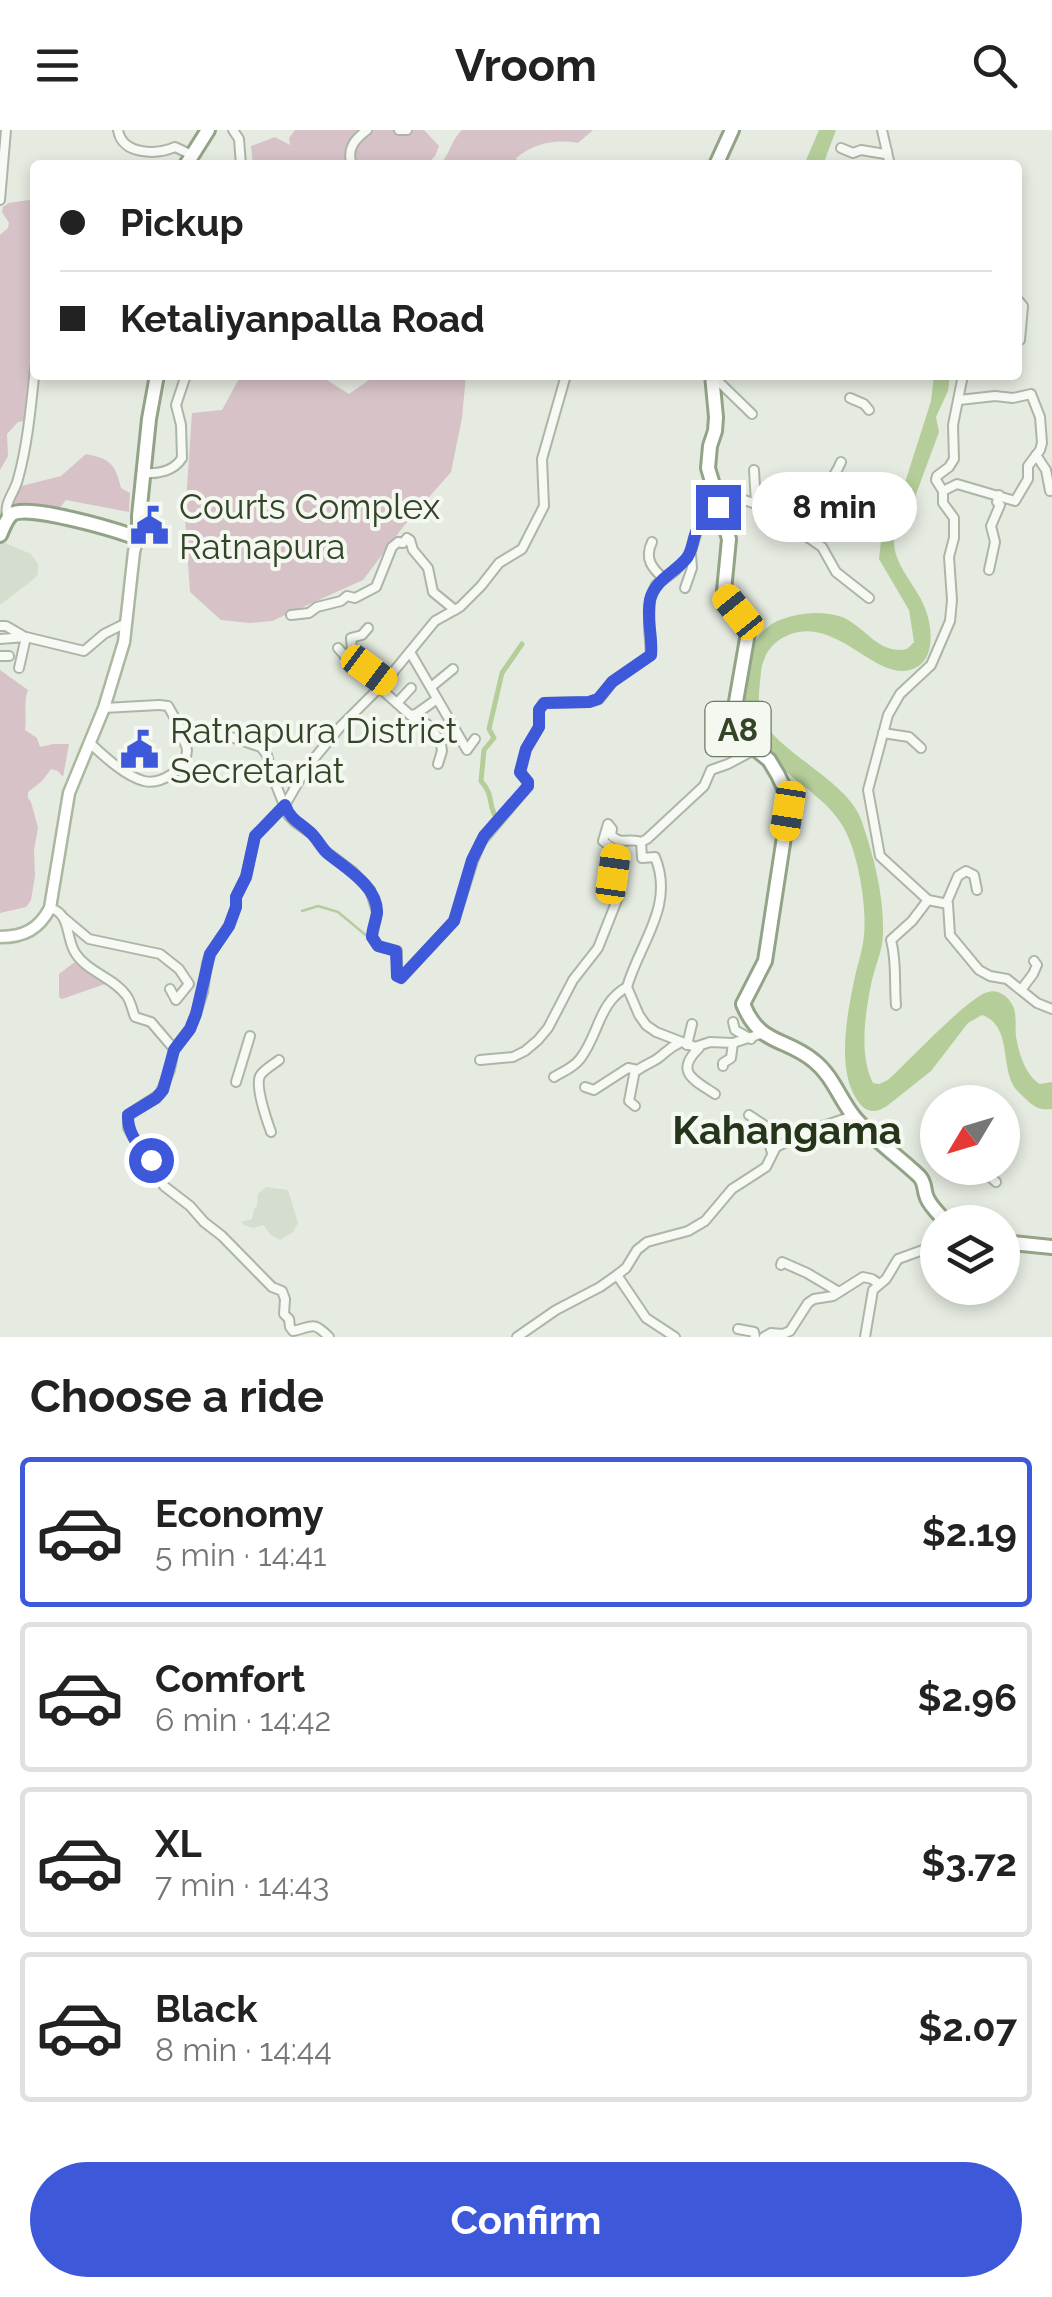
<!DOCTYPE html>
<html lang="en">
<head>
<meta charset="utf-8">
<style>
  body { margin:0; font-family:Raleway,sans-serif; background:#f2f2f2; color:#222; height:100vh; display:flex; flex-direction:column; font-size:38px; white-space:nowrap }
  * { box-sizing:border-box; margin:0 }
  p { font-size:32px; color:#767676 }
  .icon { flex:none; width:55px; height:55px; fill:none; stroke:currentColor; stroke-width:2; stroke-linecap:round; stroke-linejoin:round }
  .map { position:relative; height:1207px; overflow:hidden }
  .details { display:flex; flex-direction:column; background:#fff; flex:1 }
  .details>* { flex:none }
  .banner { position:absolute; left:30px; top:30px; width:992px; height:220px; border-radius:10px; box-shadow:0 5px 15px #0003; display:grid; align-content:center; height:220px; padding:0 30px; background:#fff }
  .needle { width:65px; rotate:232deg }
  .tools { position:absolute; left:920px; top:955px; display:grid; gap:20px }
  .tools a { display:grid; place-items:center; width:100px; height:100px; border-radius:50%; background:#fff; box-shadow:0 5px 15px #0003; font-size:50px }
  .end { position:absolute; width:45px; height:45px; margin:-22px; border:12px solid #3d59da; background:#fff; box-shadow:0 0 0 5px #fff }
  .from { border-radius:50% }
  .bubble { position:absolute; height:70px; border-radius:35px; background:#fff; box-shadow:0 5px 15px #0003; font-size:32px; font-weight:700; line-height:70px; text-align:center }
  .car { position:absolute; width:30px; height:60px; margin:-30px -15px; border-radius:12px; box-shadow:0 0 8px 2px #0007; background:linear-gradient(#f5c518 24%,#345 0 40%,#f5c518 0 76%,#345 0 86%,#f5c518 0) }
  .banner b { display:flex; align-items:center; gap:35px; height:95px; font-size:38px }
  .banner b+b { border-top:2px solid #e0e0e0 }
  .banner i { width:25px; height:25px; background:#222 }
  ul { padding:0; list-style:none }
  li { display:flex; align-items:center; gap:30px; height:150px; margin:0 20px 15px; padding:0 10px; border:5px solid #e0e0e0; border-radius:10px }
  li div { flex:1 }
  li b { display:block; font-size:38px }
  li em { font-style:normal; font-weight:700 }
  li.selected { border-color:#3d59da }
  li>.icon { width:90px; height:90px; stroke-width:1.5 }
  h2 { padding:0 30px; font-size:45px; line-height:120px }
  .action { display:flex; gap:20px; margin-top:auto; padding:20px 30px }
  .action a { flex:1; height:115px; border-radius:60px; background:#3d59da; color:#fff; font-size:40px; font-weight:700; line-height:115px; text-align:center }
  header { display:flex; justify-content:space-between; align-items:center; height:130px; padding:0 30px; background:#fff; font-size:45px; font-weight:700 }
  .map>svg:first-child { display:block }
  .built { fill:#d5ddcf }
  .green { fill:#d6c2c7 }
  .water { fill:#b5ce99 }
  .lines { fill:none; stroke-linecap:round; stroke-linejoin:round }
  .stream { stroke:#b5ce99; stroke-width:2.5 }
  .canal { stroke:#b5ce99; stroke-width:5 }
  .minor-casing { stroke:#acb6a6; stroke-width:12 }
  .major-casing { stroke:#aab89f; stroke-width:15 }
  .highway-casing { stroke:#93a387; stroke-width:18 }
  .minor { stroke:#f6f9f4; stroke-width:8 }
  .major { stroke:#fff; stroke-width:10 }
  .highway { stroke:#fff; stroke-width:12 }
  .route { stroke:#3d59da; stroke-width:12 }
  .labels { text-anchor:middle; dominant-baseline:central; stroke-width:8; stroke-linejoin:round; paint-order:stroke }
  .shield { fill:#f4f8f1; stroke:#6d7a64; stroke-width:2.5 }
  .shield-label { font-size:32px; font-weight:bold; fill:#334428 }
  .poi-label { font-size:35px; fill:#334428; stroke:#f4f8f1; text-anchor:start }
  .quarter-label { font-size:40px; font-weight:bold; fill:#24351a; stroke:#f4f8f1 }
</style>
</head>
<body>
<header><svg class="icon" aria-label="menu" viewBox="0 0 24 24"><path d="M4 6h16M4 12h16M4 18h16"/></svg>Vroom<svg class="icon" aria-label="search" viewBox="0 0 24 24"><circle cx="10" cy="10" r="6"/><path d="M15 15l6 6"/></svg></header>
<div class="map">
<svg width="1052" height="1207" viewBox="0 0 1052 1207">
  <rect width="100%" height="100%" fill="#e5ebe1"/>
  <g class="built">
    <path d="M 3,412 L 31,424 L 38,434 L 38,444 L 34,449 L 0,475 L 0,413 Z"/>
    <path d="M 266,1057 L 288,1060 L 298,1093 L 293,1102 L 280,1110 L 271,1105 L 263,1095 L 253,1098 L 244,1095 L 241,1092 L 252,1089 L 254,1079 L 257,1076 L 258,1064 Z"/>
  </g>
  <g class="green">
    <path d="M 295,0 L 424,0 L 439,16 L 435,26 L 427,35 L 253,35 L 251,16 L 275,7 L 290,15 L 289,8 Z"/>
    <path d="M 462,0 L 593,0 L 578,13 C 554,9 535,13 516,28 L 519,35 L 439,35 C 450,25 451,10 462,0 Z"/>
    <path d="M 35,69 C 35,144 38,218 26,291 L 18,292 L 7,304 L 8,326 L 0,340 L 0,105 L 8,98 L 9,93 L 2,82 L 3,77 L 9,73 Z"/>
    <path d="M 241,245 L 319,245 L 349,264 L 376,245 L 466,245 L 462,288 L 451,342 L 403,397 L 363,450 L 272,491 L 250,493 L 221,490 L 190,462 L 185,387 L 192,283 L 222,280 Z"/>
    <path d="M 86,324 C 111,329 115,334 121,358 L 130,363 L 129,382 L 66,370 L 57,381 L 28,376 L 19,377 L 12,372 L 21,356 L 61,346 Z"/>
    <path d="M 0,540 L 28,560 C 23,573 27,586 25,600 L 37,608 L 40,617 L 53,614 L 69,614 L 63,647 L 58,641 L 51,639 L 42,651 L 28,662 L 28,668 L 31,672 L 38,698 L 34,720 L 35,746 L 31,770 L 26,777 L 0,783 Z"/>
    <path d="M 76,831 L 108,853 L 62,869 L 59,867 L 59,844 Z"/>
  </g>
  <g class="water">
    <path d="M 819,0 L 836,0 L 823,35 L 804,35 Z"/>
    <path d="M 934,245 L 950,245 L 948,261 L 936,287 L 939,302 L 915,367 L 910,372 C 907,385 894,397 894,413 C 895,438 919,458 926,481 C 932,497 935,527 917,537 C 879,558 841,487 791,504 C 778,509 768,517 764,530 C 761,536 761,545 760,552 C 759,562 758,573 760,582 C 768,619 849,649 862,692 C 874,727 884,766 883,803 C 883,821 874,838 871,855 C 865,884 859,926 873,953 L 879,954 L 888,950 C 907,933 968,867 988,862 C 998,859 1008,866 1013,876 C 1017,885 1015,897 1016,907 C 1019,923 1025,945 1040,954 L 1052,952 L 1052,979 C 1042,980 1038,979 1030,973 C 1024,967 1017,962 1013,955 C 1001,933 1011,895 982,885 L 968,893 L 931,941 L 887,976 C 877,982 869,984 860,974 C 834,943 848,879 856,842 C 859,830 863,818 864,805 C 867,776 858,720 842,695 C 828,671 802,657 782,638 C 776,633 773,626 768,621 C 761,613 750,609 745,600 C 733,580 742,548 749,527 C 756,502 771,490 797,485 C 811,482 828,482 842,487 C 866,497 878,525 907,519 L 914,512 L 909,480 L 879,429 L 882,402 L 901,365 L 931,271 Z"/>
  </g>
  <g class="lines">
    <path class="stream" d="M 302,781 L 318,776 L 338,782 L 368,807"/>
    <path class="canal" d="M 498,690 C 487,677 495,666 481,651 L 484,620 L 494,608 L 489,599 L 502,543 L 522,514"/>
    <defs>
      <g id="minor">
        <path d="M 118,0 C 122,25 156,25 175,17 L 192,25"/>
        <path d="M 233,0 L 239,9 L 241,35"/>
        <path d="M 399,0 L 407,0"/>
        <path d="M 882,0 L 890,35"/>
        <path d="M 841,18 L 853,23 L 861,20 L 885,24 L 887,21"/>
        <path d="M 352,35 C 346,19 355,9 367,0"/>
        <path d="M 0,70 L 6,0"/>
        <path d="M 1018,170 L 1023,176 L 1020,210"/>
        <path d="M 963,245 L 953,295 L 954,329 L 949,337 L 937,346 L 936,350 L 943,361 L 943,373 L 954,388 L 954,408 L 949,427 L 952,470 L 950,491 L 931,535 L 900,564 L 888,585 L 868,660 L 880,726 L 928,770 L 948,774 L 950,805 L 979,840 L 990,846 L 1007,849 L 1037,873 L 1052,879"/>
        <path d="M 711,248 L 717,250 L 752,284"/>
        <path d="M 850,268 L 864,274 L 869,280"/>
        <path d="M 1036,325 L 1046,340 L 1050,361"/>
        <path d="M 754,340 L 756,373"/>
        <path d="M 144,343 C 158,344 174,341 182,328 L 181,295 L 176,275 L 186,245"/>
        <path d="M 943,361 L 957,354 L 1015,371 L 1028,349 L 1028,336 L 1040,320 L 1042,313 L 1040,287 L 1031,264 L 1013,268 L 995,266 L 959,270"/>
        <path d="M 717,367 L 736,367 L 764,377 L 822,417 L 836,442 L 869,468"/>
        <path d="M 816,373 L 835,376"/>
        <path d="M 7,386 C 4,372 15,362 18,349 C 28,313 31,275 35,238"/>
        <path d="M 795,399 L 800,398 C 809,373 831,357 841,332"/>
        <path d="M 652,412 C 644,429 652,438 664,449"/>
        <path d="M 989,440 L 995,412 L 991,396 L 1000,375 L 997,372 L 999,365"/>
        <path d="M 685,458 L 692,438 L 691,425"/>
        <path d="M 291,485 L 309,483 L 317,477 L 341,471 L 347,466 L 355,468 L 376,457 L 392,417 L 398,412 L 403,413 L 407,408 L 410,410 L 413,420 L 428,438 L 433,462 L 455,480"/>
        <path d="M 0,496 L 6,496 L 25,507"/>
        <path d="M 0,509 L 26,507 L 84,521 L 104,504 L 126,493"/>
        <path d="M 338,518 L 356,538 L 369,540 L 385,552"/>
        <path d="M 410,522 L 467,620 L 475,609"/>
        <path d="M 0,526 L 9,526"/>
        <path d="M 345,526 L 352,520 L 351,508 L 362,505 L 368,498"/>
        <path d="M 19,538 L 26,507"/>
        <path d="M 431,557 L 453,539"/>
        <path d="M 380,558 L 410,585 L 418,591 L 427,594 L 433,600 L 441,614 L 442,621 L 438,634"/>
        <path d="M 397,573 L 411,558"/>
        <path d="M 159,575 L 168,576 L 181,599 L 207,599 L 261,617 L 267,625 L 272,645 L 288,685 L 295,692 L 312,704 L 324,720 L 352,741 L 370,760 L 377,782 L 372,807 L 378,816 L 397,821 L 397,846 L 401,848 L 454,791 L 473,731 L 481,712 L 528,656 L 528,652 L 520,643 L 526,619 L 539,597 L 539,579 L 544,573 L 589,572 L 599,569 L 613,551 L 651,525 L 649,498 L 650,470 L 656,455 L 675,441 L 690,425 L 698,397 L 718,377"/>
        <path d="M 104,578 L 159,575"/>
        <path d="M 411,585 L 416,584 L 437,569"/>
        <path d="M 883,603 L 909,607 L 921,618"/>
        <path d="M 91,614 C 105,627 125,646 144,651 C 161,655 186,639 187,621 C 187,613 180,605 176,599"/>
        <path d="M 641,712 L 647,709 L 704,656 L 711,640 L 728,634 L 756,619"/>
        <path d="M 946,774 L 958,746 L 966,741 L 974,745 L 977,760"/>
        <path d="M 50,778 C 72,784 65,809 76,824 C 88,842 114,848 126,865 C 131,871 132,880 135,887 L 151,892 L 174,919 L 170,940 L 160,964 L 128,985 L 128,998 L 142,1021 L 151,1030 L 164,1056 L 190,1076 L 204,1092 L 222,1106 L 272,1157 L 282,1161 L 285,1169 L 284,1184 L 289,1189 L 290,1197 L 293,1201 C 313,1197 312,1190 329,1207"/>
        <path d="M 64,788 L 89,809 L 160,824 L 179,839 L 189,854 L 176,870 L 170,859"/>
        <path d="M 1021,860 L 1033,844 L 1037,835 L 1034,831"/>
        <path d="M 896,875 C 894,852 897,832 891,810 L 912,791 L 928,770"/>
        <path d="M 733,892 L 735,900 L 751,909"/>
        <path d="M 687,915 L 692,894"/>
        <path d="M 699,918 C 674,942 694,950 715,964"/>
        <path d="M 174,919 L 190,899 L 196,884 L 203,862 L 207,833 L 210,824 L 229,796 L 236,777 L 236,767 L 246,747 L 255,706 L 285,675 L 307,637 L 341,596 L 385,552 L 435,491 L 460,477 L 481,456 L 499,433 L 522,419 L 544,376 L 542,329 L 566,245"/>
        <path d="M 480,930 L 513,927 L 525,921 L 538,910 L 548,898 L 573,850 L 598,818 L 619,765 L 613,751 L 615,720 L 603,711 L 608,694 L 612,699 L 611,705 C 621,716 630,707 641,712 L 642,728 L 655,727 C 675,776 640,812 627,857 L 639,885 L 646,895 L 656,902 L 695,917 L 710,912 L 733,913 L 763,903"/>
        <path d="M 723,936 L 723,933 L 731,928 L 733,913"/>
        <path d="M 554,947 C 564,941 573,938 580,929 C 599,905 598,873 627,857"/>
        <path d="M 236,952 L 250,906"/>
        <path d="M 585,957 L 594,960 L 628,938 L 638,940 C 644,935 651,933 657,929 C 667,922 668,918 681,912"/>
        <path d="M 635,976 L 629,971 L 635,940"/>
        <path d="M 749,985 L 764,995 L 772,1023"/>
        <path d="M 271,1002 C 267,991 255,956 260,946 C 263,940 274,934 279,930"/>
        <path d="M 1002,1004 L 1005,1011"/>
        <path d="M 980,1038 L 996,1052"/>
        <path d="M 781,1135 L 782,1132 L 807,1143 L 839,1162"/>
        <path d="M 617,1145 L 646,1188 L 675,1207"/>
        <path d="M 738,1199 L 754,1202 L 755,1207"/>
        <path d="M 517,1207 L 556,1180 L 600,1157 L 617,1145 L 626,1138 L 637,1120 L 647,1112 L 688,1101 L 705,1091 L 732,1059 L 766,1037 L 776,1017 L 814,999 L 853,986"/>
        <path d="M 764,1207 L 771,1203 L 783,1204 L 790,1201 L 808,1173 L 814,1169 L 833,1166 L 863,1147 L 872,1149 L 879,1154"/>
        <path d="M 865,1207 L 873,1160 L 886,1149 L 898,1129 L 923,1120 L 938,1110"/>
      </g>
      <path id="major" d="M 0,807 C 24,807 39,799 50,778 L 69,663 L 104,578 L 124,512 L 134,422 L 138,406"/>
      <g id="highway">
        <path d="M 186,35 L 208,0"/>
        <path d="M 716,35 L 732,0"/>
        <path d="M 712,245 L 716,287 L 715,301 L 710,316 L 708,338 L 729,409 L 724,461 C 728,476 743,487 748,503 L 734,583 L 742,608 L 769,630 L 778,645 L 784,658 L 788,681 L 765,831 L 743,874 C 760,916 785,907 814,931 C 833,946 840,970 855,988 C 874,1010 898,1026 919,1046 C 926,1053 923,1059 927,1068 C 931,1077 940,1085 946,1092"/>
        <path d="M 139,402 L 139,386 L 149,289 L 157,245"/>
        <path d="M 0,405 C 3,398 6,389 12,384 C 28,374 112,399 132,406"/>
        <path d="M 1002,1112 L 1052,1117"/>
      </g>
    </defs>
    <use href="#minor" class="minor-casing"/>
    <use href="#major" class="major-casing"/>
    <use href="#highway" class="highway-casing"/>
    <use href="#minor" class="minor"/>
    <use href="#major" class="major"/>
    <use href="#highway" class="highway"/>
  </g>
  <g class="lines">
    <path class="route" d="M 151,1030 C 139,1018 127,1003 128,985 L 156,968 L 163,960 L 174,920 L 190,899 L 196,884 L 210,824 L 229,796 L 236,777 L 236,767 L 246,747 L 255,706 L 285,675 C 291,691 301,693 312,704 C 318,710 321,717 327,723 C 345,738 378,756 377,783 C 376,791 372,799 372,807 L 378,816 L 396,821 L 397,846 L 401,848 L 454,791 L 472,730 L 484,706 L 528,656 L 528,652 L 520,642 L 526,619 L 539,597 L 539,580 L 544,573 L 589,572 L 598,569 L 612,552 L 651,525 C 653,507 646,488 650,470 C 654,451 674,443 686,429 C 693,421 692,410 697,400 C 702,391 710,384 718,377"/>
  </g>
  <defs>
    <symbol id="civic-bare" viewBox="-9 -9 18 18"><path d="M-.6-6.5H3V-4.5H.6V-3L4-1V1h2V6H-6V1h2V-1L-.6-3ZM-1.2 2.5V6h2.4V2.5Z" fill="#3d59da" stroke="#f4f8f1" stroke-width="2.5" paint-order="stroke"/></symbol>
  </defs>
  <g fill-rule="evenodd">
    <use href="#civic-bare" x="122" y="368" width="55" height="55"/>
    <use href="#civic-bare" x="112" y="592" width="55" height="55"/>
  </g>
  <g class="labels">
    <rect class="shield" x="705.5" y="572" width="65" height="54" rx="8"/>
    <g class="shield-label">
      <text x="738" y="599">A8</text>
    </g>
    <g class="poi-label">
      <text x="179" y="376">Courts Complex<tspan x="179" dy="40">Ratnapura</tspan></text>
      <text x="170" y="600">Ratnapura District<tspan x="170" dy="40">Secretariat</tspan></text>
    </g>
    <g class="quarter-label">
      <text x="787" y="999">Kahangama</text>
    </g>
  </g>
</svg>
<div class="tools">
<a><svg class="needle" viewBox="-14 -14 28 28"><path d="M0-13l5 13h-10z" fill="#e53935"/><path d="M0 13l5-13h-10z" fill="#767676"/></svg></a>
<a><svg class="icon" aria-label="layers" viewBox="0 0 24 24"><path d="M12 4l9 5-9 5-9-5zM3 14l9 5 9-5"/></svg></a>
</div>
<i class="end from" style="left:151px;top:1030px"></i>
<i class="end" style="left:718px;top:377px"></i>
<div class="bubble" style="left:752px;top:342px;width:165px">8 min</div>
<i class="car" style="left:738px;top:482px;rotate:321deg"></i>
<i class="car" style="left:369px;top:540px;rotate:127deg"></i>
<i class="car" style="left:788px;top:681px;rotate:189deg"></i>
<i class="car" style="left:613px;top:744px;rotate:8deg"></i>
<div class="banner">
<b><i class="from"></i>Pickup</b>
<b><i></i>Ketaliyanpalla Road</b>
</div>
</div>
<section class="details">
<h2>Choose a ride</h2>
<ul>
<li class="selected"><svg class="icon" aria-label="car" viewBox="0 0 24 24"><path d="M5 17H2v-5l4-1 3-4h7l3 4 3 1v5h-3M9 17h6M6 11h13"/><circle cx="7" cy="17" r="2"/><circle cx="17" cy="17" r="2"/></svg><div><b>Economy</b><p>5 min · 14:41</p></div><em>$2.19</em></li>
<li><svg class="icon" aria-label="car" viewBox="0 0 24 24"><path d="M5 17H2v-5l4-1 3-4h7l3 4 3 1v5h-3M9 17h6M6 11h13"/><circle cx="7" cy="17" r="2"/><circle cx="17" cy="17" r="2"/></svg><div><b>Comfort</b><p>6 min · 14:42</p></div><em>$2.96</em></li>
<li><svg class="icon" aria-label="car" viewBox="0 0 24 24"><path d="M5 17H2v-5l4-1 3-4h7l3 4 3 1v5h-3M9 17h6M6 11h13"/><circle cx="7" cy="17" r="2"/><circle cx="17" cy="17" r="2"/></svg><div><b>XL</b><p>7 min · 14:43</p></div><em>$3.72</em></li>
<li><svg class="icon" aria-label="car" viewBox="0 0 24 24"><path d="M5 17H2v-5l4-1 3-4h7l3 4 3 1v5h-3M9 17h6M6 11h13"/><circle cx="7" cy="17" r="2"/><circle cx="17" cy="17" r="2"/></svg><div><b>Black</b><p>8 min · 14:44</p></div><em>$2.07</em></li>
</ul>
<div class="action"><a>Confirm</a></div>
</section>
</body>
</html>
